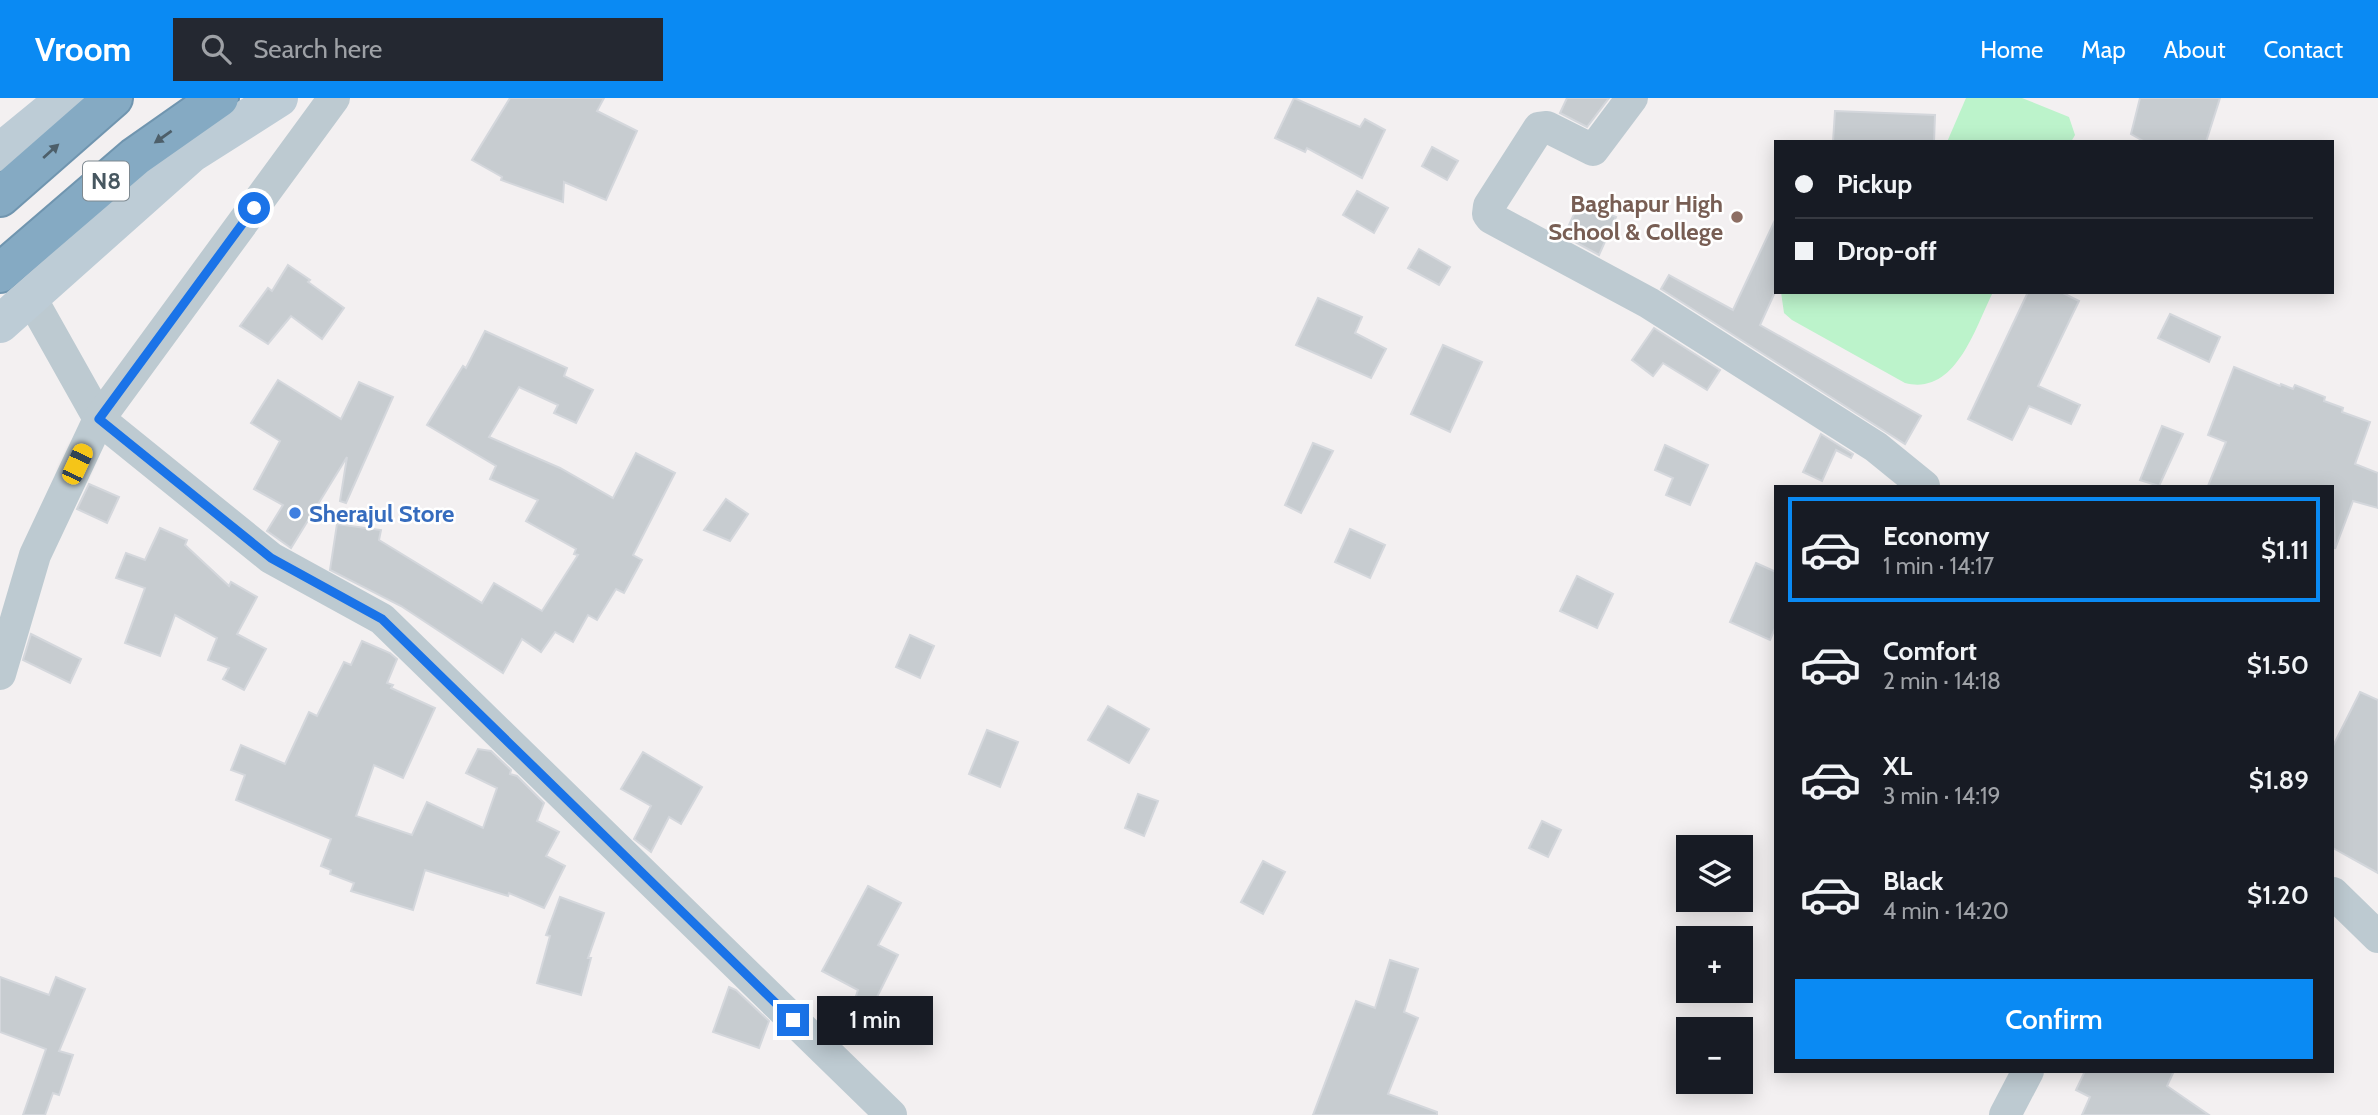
<!DOCTYPE html>
<html lang="en">
<head>
<meta charset="utf-8">
<style>
  body { margin:0; font-family:Cabin,sans-serif; background:#242831; color:#f1f3f6; height:100vh; display:flex; flex-direction:column; font-size:26px; white-space:nowrap }
  * { box-sizing:border-box; margin:0 }
  p { font-size:23px; color:#9ea1a6 }
  .icon { flex:none; width:38px; height:38px; fill:none; stroke:currentColor; stroke-width:2; stroke-linecap:round; stroke-linejoin:round }
  .map { position:relative; flex:1; overflow:hidden }
  .side { position:absolute; left:1774px; top:387px; width:560px; height:588px; display:flex; flex-direction:column; background:#171b24; border-radius:0px; box-shadow:0 4px 18px #0003 }
  .side>* { flex:none }
  .hud { position:absolute; left:1774px; top:42px; width:560px; height:154px; border-radius:0px; box-shadow:0 4px 18px #0003; display:grid; align-content:center; height:154px; padding:0 21px; background:#171b24 }
  .controls { position:absolute; left:1676px; top:737px; display:grid; gap:14px }
  .controls a { display:grid; place-items:center; width:77px; height:77px; border-radius:0px; background:#171b24; box-shadow:0 4px 18px #0003; font-size:35px }
  .end { position:absolute; width:32px; height:32px; margin:-16px; border:9px solid #1a73e8; background:#fff; box-shadow:0 0 0 4px #fff }
  .from { border-radius:50% }
  .bubble { position:absolute; height:49px; border-radius:0px; background:#171b24; box-shadow:0 4px 18px #0003; font-size:23px; font-weight:600; line-height:49px; text-align:center }
  .car { position:absolute; width:21px; height:42px; margin:-21px -10px; border-radius:9px; box-shadow:0 0 5px 2px #0007; background:linear-gradient(#f5c518 24%,#345 0 40%,#f5c518 0 76%,#345 0 86%,#f5c518 0) }
  .hud b { display:flex; align-items:center; gap:24px; height:66px; font-size:26px }
  .hud b+b { border-top:2px solid #363941 }
  .hud i { width:18px; height:18px; background:#f1f3f6 }
  ul { padding:12px 0 0; list-style:none }
  li { display:flex; align-items:center; gap:21px; height:105px; margin:0 14px 10px; padding:0 7px; border:4px solid transparent; border-radius:0px }
  li div { flex:1 }
  li b { display:block; font-size:26px }
  li em { font-style:normal; font-weight:600 }
  li.current { border-color:#0a8af3 }
  li>.icon { width:63px; height:63px; stroke-width:1.5 }
  .primary-button { display:flex; gap:14px; margin-top:auto; padding:14px 21px }
  .primary-button a { flex:1; height:80px; border-radius:0px; background:#0a8af3; color:#fff; font-size:28px; font-weight:600; line-height:80px; text-align:center }
  header { display:flex; align-items:center; gap:42px; box-sizing:border-box; height:98px; padding:0 35px; background:#0a8af3; color:#fff }
  header strong { font-size:33px }
  nav { display:flex; gap:38px; margin-inline-start:auto; font-size:24px }
  .search { width:490px; height:63px; background:#242831; display:flex; align-items:center; gap:18px; box-sizing:border-box; padding:0 24px; border-radius:0px; color:#9ea1a6; font-size:26px }
  .map>svg:first-child { display:block }
  .green { fill:#bcf3cb }
  .building { fill:#c7ccd0; stroke:#d4d7dc; stroke-width:2 }
  .lines { fill:none; stroke-linecap:round; stroke-linejoin:round }
  .highway-casing { stroke:#7095af; stroke-width:42 }
  .street { stroke:#bdcad1; stroke-width:32 }
  .secondary { stroke:#bdccd6; stroke-width:38 }
  .highway { stroke:#85aac3; stroke-width:38 }
  .oneway { fill:#4d5f6a }
  .route { stroke:#1a73e8; stroke-width:9 }
  .education-dot { fill:#8d6e63; stroke:#fff; stroke-width:2.5 }
  .shop-dot { fill:#3f7fe0; stroke:#fff; stroke-width:2.5 }
  .labels { text-anchor:middle; dominant-baseline:central; stroke-width:5; stroke-linejoin:round; paint-order:stroke }
  .shield { fill:#fff; stroke:#7e8990; stroke-width:2 }
  .shield-label { font-size:23px; font-weight:bold; fill:#475760 }
  .education-label { font-size:24px; font-weight:bold; fill:#785e54; stroke:#fff; text-anchor:end }
  .shop-label { font-size:24px; font-weight:bold; fill:#366cbe; stroke:#fff; text-anchor:start }
</style>
</head>
<body>
<header>
<strong>Vroom</strong>
<div class="search"><svg class="icon" aria-label="search" viewBox="0 0 24 24"><circle cx="10" cy="10" r="6"/><path d="M15 15l6 6"/></svg>Search here</div>
<nav><a>Home</a><a>Map</a><a>About</a><a>Contact</a></nav>
</header>
<div class="map">
<svg width="2378" height="1017" viewBox="0 0 2378 1017">
  <rect width="100%" height="100%" fill="#f3f0f1"/>
  <g class="green">
    <path d="M 1966,0 L 2022,0 L 2069,19 L 2075,37 L 2071,44 L 1947,44 Z"/>
    <path d="M 1781,194 L 1993,194 C 1975,230 1956,298 1905,285 L 1792,222 L 1784,215 Z"/>
  </g>
  <g class="building">
    <path d="M 510,0 L 604,0 L 597,13 L 637,33 L 606,102 L 564,84 L 563,104 L 501,82 L 502,79 L 472,62 Z"/>
    <path d="M 1294,0 L 1360,29 L 1365,21 L 1385,32 L 1362,80 L 1307,50 L 1305,54 L 1275,40 Z"/>
    <path d="M 1567,0 L 1609,0 L 1587,29 L 1560,15 Z"/>
    <path d="M 2140,0 L 2220,0 L 2206,44 L 2145,44 L 2131,36 Z"/>
    <path d="M 1835,13 L 1935,17 L 1934,44 L 1833,44 Z"/>
    <path d="M 1432,49 L 1458,63 L 1447,82 L 1422,68 Z"/>
    <path d="M 1357,93 L 1388,110 L 1374,135 L 1343,117 Z"/>
    <path d="M 1580,103 L 1616,119 L 1599,157 L 1564,138 Z"/>
    <path d="M 1776,120 L 1776,192 L 1760,227 L 1921,318 L 1905,346 L 1661,191 L 1669,177 L 1733,212 Z"/>
    <path d="M 1419,151 L 1450,169 L 1439,187 L 1408,170 Z"/>
    <path d="M 288,167 L 310,182 L 308,184 L 344,210 L 322,241 L 291,218 L 268,246 L 240,228 L 268,190 L 272,193 Z"/>
    <path d="M 2028,194 L 2061,194 L 2079,203 L 2038,288 L 2080,307 L 2071,326 L 2029,308 L 2012,342 L 1968,321 Z"/>
    <path d="M 1318,200 L 1362,219 L 1355,235 L 1386,251 L 1371,280 L 1296,247 Z"/>
    <path d="M 2170,216 L 2220,239 L 2209,264 L 2158,240 Z"/>
    <path d="M 1654,230 L 1720,272 L 1707,292 L 1663,265 L 1653,278 L 1632,262 Z"/>
    <path d="M 485,233 L 567,270 L 564,278 L 593,292 L 576,325 L 554,315 L 558,307 L 519,289 L 489,339 L 560,370 L 613,400 L 636,355 L 675,375 L 633,457 L 642,462 L 624,495 L 616,491 L 597,522 L 588,517 L 573,544 L 555,534 L 541,554 L 522,541 L 503,575 L 401,508 L 330,472 L 337,426 L 381,432 L 379,442 L 482,505 L 494,485 L 542,513 L 578,457 L 574,456 L 576,451 L 526,423 L 538,402 L 490,381 L 496,368 L 427,327 L 463,268 L 466,270 Z"/>
    <path d="M 1443,247 L 1482,264 L 1450,334 L 1411,316 Z"/>
    <path d="M 2234,269 L 2280,288 L 2281,286 L 2293,291 L 2295,287 L 2325,299 L 2324,303 L 2343,310 L 2342,314 L 2370,324 L 2355,366 L 2378,375 L 2378,410 L 2353,403 L 2335,451 L 2333,388 L 2208,388 L 2226,344 L 2208,337 Z"/>
    <path d="M 278,282 L 341,321 L 359,284 L 393,299 L 346,405 L 340,403 L 347,359 L 291,450 L 267,433 L 283,407 L 254,391 L 280,343 L 251,325 Z"/>
    <path d="M 2162,328 L 2183,336 L 2159,388 L 2140,382 Z"/>
    <path d="M 1821,336 L 1853,356 L 1851,360 L 1836,352 L 1822,383 L 1803,374 Z"/>
    <path d="M 1313,345 L 1333,353 L 1301,415 L 1285,407 Z"/>
    <path d="M 1665,347 L 1708,367 L 1690,407 L 1666,397 L 1673,380 L 1655,372 Z"/>
    <path d="M 89,386 L 119,399 L 107,425 L 77,411 Z"/>
    <path d="M 726,401 L 748,416 L 730,443 L 704,432 Z"/>
    <path d="M 160,430 L 187,442 L 185,447 L 229,488 L 231,484 L 257,499 L 237,536 L 266,551 L 244,592 L 223,581 L 229,570 L 208,562 L 217,540 L 175,517 L 160,558 L 125,545 L 145,490 L 116,480 L 126,455 L 145,462 Z"/>
    <path d="M 1350,431 L 1385,447 L 1370,480 L 1335,464 Z"/>
    <path d="M 1756,465 L 1776,474 L 1776,528 L 1770,542 L 1730,524 Z"/>
    <path d="M 1577,478 L 1613,496 L 1597,530 L 1560,513 Z"/>
    <path d="M 31,536 L 81,561 L 70,585 L 23,562 Z"/>
    <path d="M 910,537 L 934,548 L 920,580 L 896,569 Z"/>
    <path d="M 362,543 L 390,555 L 397,561 L 387,585 L 393,587 L 391,590 L 435,610 L 403,680 L 374,667 L 356,718 L 412,737 L 427,704 L 483,730 L 497,690 L 466,675 L 478,651 L 491,653 L 511,672 L 510,676 L 517,678 L 544,705 L 537,723 L 559,734 L 546,758 L 565,768 L 544,810 L 509,795 L 508,798 L 425,772 L 413,812 L 351,793 L 354,785 L 330,776 L 331,772 L 321,768 L 331,741 L 236,702 L 245,677 L 231,672 L 241,647 L 285,666 L 309,614 L 317,618 L 344,564 L 351,567 Z"/>
    <path d="M 2360,594 L 2378,602 L 2378,775 L 2333,750 L 2333,648 Z"/>
    <path d="M 1108,608 L 1149,631 L 1129,665 L 1088,642 Z"/>
    <path d="M 987,632 L 1018,644 L 1000,689 L 969,676 Z"/>
    <path d="M 643,654 L 702,689 L 681,726 L 669,719 L 651,754 L 634,741 L 651,708 L 621,691 Z"/>
    <path d="M 1138,696 L 1158,703 L 1144,738 L 1125,730 Z"/>
    <path d="M 1542,723 L 1561,732 L 1548,759 L 1529,750 Z"/>
    <path d="M 1263,763 L 1285,774 L 1263,816 L 1241,804 Z"/>
    <path d="M 868,788 L 901,805 L 878,847 L 898,857 L 870,913 L 881,917 L 874,939 L 859,934 L 854,945 L 842,940 L 858,892 L 822,873 Z"/>
    <path d="M 560,799 L 604,815 L 588,860 L 591,860 L 581,897 L 537,885 L 550,838 L 546,837 Z"/>
    <path d="M 1390,862 L 1418,871 L 1404,914 L 1418,920 L 1388,996 L 1437,1014 L 1437,1017 L 1313,1017 L 1356,903 L 1375,910 Z"/>
    <path d="M 0,879 L 49,897 L 56,879 L 85,891 L 59,953 L 73,957 L 59,997 L 53,995 L 45,1017 L 23,1017 L 46,951 L 0,934 Z"/>
    <path d="M 729,889 L 736,892 L 769,923 L 759,950 L 713,934 Z"/>
    <path d="M 2085,973 L 2174,973 L 2167,988 L 2209,1017 L 2082,1017 L 2090,999 L 2076,992 Z"/>
  </g>
  <g class="lines">
    <defs>
      <g id="highway">
        <path d="M 0,99 L 113,0"/>
        <path d="M 0,175 L 135,59 L 219,0"/>
      </g>
    </defs>
    <use href="#highway" class="highway-casing"/>
    <g class="street">
      <path d="M 1632,0 L 1593,52 L 1547,29 L 1539,30 L 1489,108 L 1488,116 L 1491,120 L 1649,205 L 1876,349 L 1924,388"/>
      <path d="M 31,200 L 99,321 L 271,460 L 382,521 L 891,1017"/>
      <path d="M 0,576 L 35,457 L 99,321 L 334,0"/>
      <path d="M 2333,795 L 2378,839"/>
      <path d="M 2005,1017 L 2028,973"/>
    </g>
    <g class="secondary">
      <path d="M 0,54 L 66,0"/>
      <path d="M 0,226 L 191,56 L 279,0"/>
    </g>
    <use href="#highway" class="highway"/>
  </g>
  <defs><path id="oneway-solid" d="M-6-.8H1V-3.2L6.5 0L1 3.2V.8H-6Z" transform="scale(1.75)"/></defs>
  <g class="oneway">
    <use href="#oneway-solid" transform="translate(163 39) rotate(145)"/>
    <use href="#oneway-solid" transform="translate(51 53) rotate(-42)"/>
  </g>
  <g class="lines">
    <path class="route" d="M 254,110 L 99,321 L 271,460 L 382,521 L 793,922"/>
  </g>
  <circle class="education-dot" cx="1737" cy="119" r="7"/>
  <circle class="shop-dot" cx="295" cy="415" r="7"/>
  <g class="labels">
    <rect class="shield" x="83" y="63.5" width="46" height="39" rx="5"/>
    <g class="shield-label">
      <text x="106" y="83">N8</text>
    </g>
    <g class="education-label">
      <text x="1723" y="105">Baghapur High<tspan x="1723" dy="28">School &amp; College</tspan></text>
    </g>
    <g class="shop-label">
      <text x="309" y="415">Sherajul Store</text>
    </g>
  </g>
</svg>
<div class="controls">
<a><svg class="icon" aria-label="layers" viewBox="0 0 24 24"><path d="M12 4l9 5-9 5-9-5zM3 14l9 5 9-5"/></svg></a>
<a>+</a>
<a>−</a>
</div>
<i class="end from" style="left:254px;top:110px"></i>
<i class="end" style="left:793px;top:922px"></i>
<div class="bubble" style="left:817px;top:898px;width:116px">1 min</div>
<i class="car" style="left:77px;top:366px;rotate:25deg"></i>
<div class="hud">
<b><i class="from"></i>Pickup</b>
<b><i></i>Drop-off</b>
</div>
<section class="side">
<ul>
<li class="current"><svg class="icon" aria-label="car" viewBox="0 0 24 24"><path d="M5 17H2v-5l4-1 3-4h7l3 4 3 1v5h-3M9 17h6M6 11h13"/><circle cx="7" cy="17" r="2"/><circle cx="17" cy="17" r="2"/></svg><div><b>Economy</b><p>1 min · 14:17</p></div><em>$1.11</em></li>
<li><svg class="icon" aria-label="car" viewBox="0 0 24 24"><path d="M5 17H2v-5l4-1 3-4h7l3 4 3 1v5h-3M9 17h6M6 11h13"/><circle cx="7" cy="17" r="2"/><circle cx="17" cy="17" r="2"/></svg><div><b>Comfort</b><p>2 min · 14:18</p></div><em>$1.50</em></li>
<li><svg class="icon" aria-label="car" viewBox="0 0 24 24"><path d="M5 17H2v-5l4-1 3-4h7l3 4 3 1v5h-3M9 17h6M6 11h13"/><circle cx="7" cy="17" r="2"/><circle cx="17" cy="17" r="2"/></svg><div><b>XL</b><p>3 min · 14:19</p></div><em>$1.89</em></li>
<li><svg class="icon" aria-label="car" viewBox="0 0 24 24"><path d="M5 17H2v-5l4-1 3-4h7l3 4 3 1v5h-3M9 17h6M6 11h13"/><circle cx="7" cy="17" r="2"/><circle cx="17" cy="17" r="2"/></svg><div><b>Black</b><p>4 min · 14:20</p></div><em>$1.20</em></li>
</ul>
<div class="primary-button"><a>Confirm</a></div>
</section>
</div>
</body>
</html>
